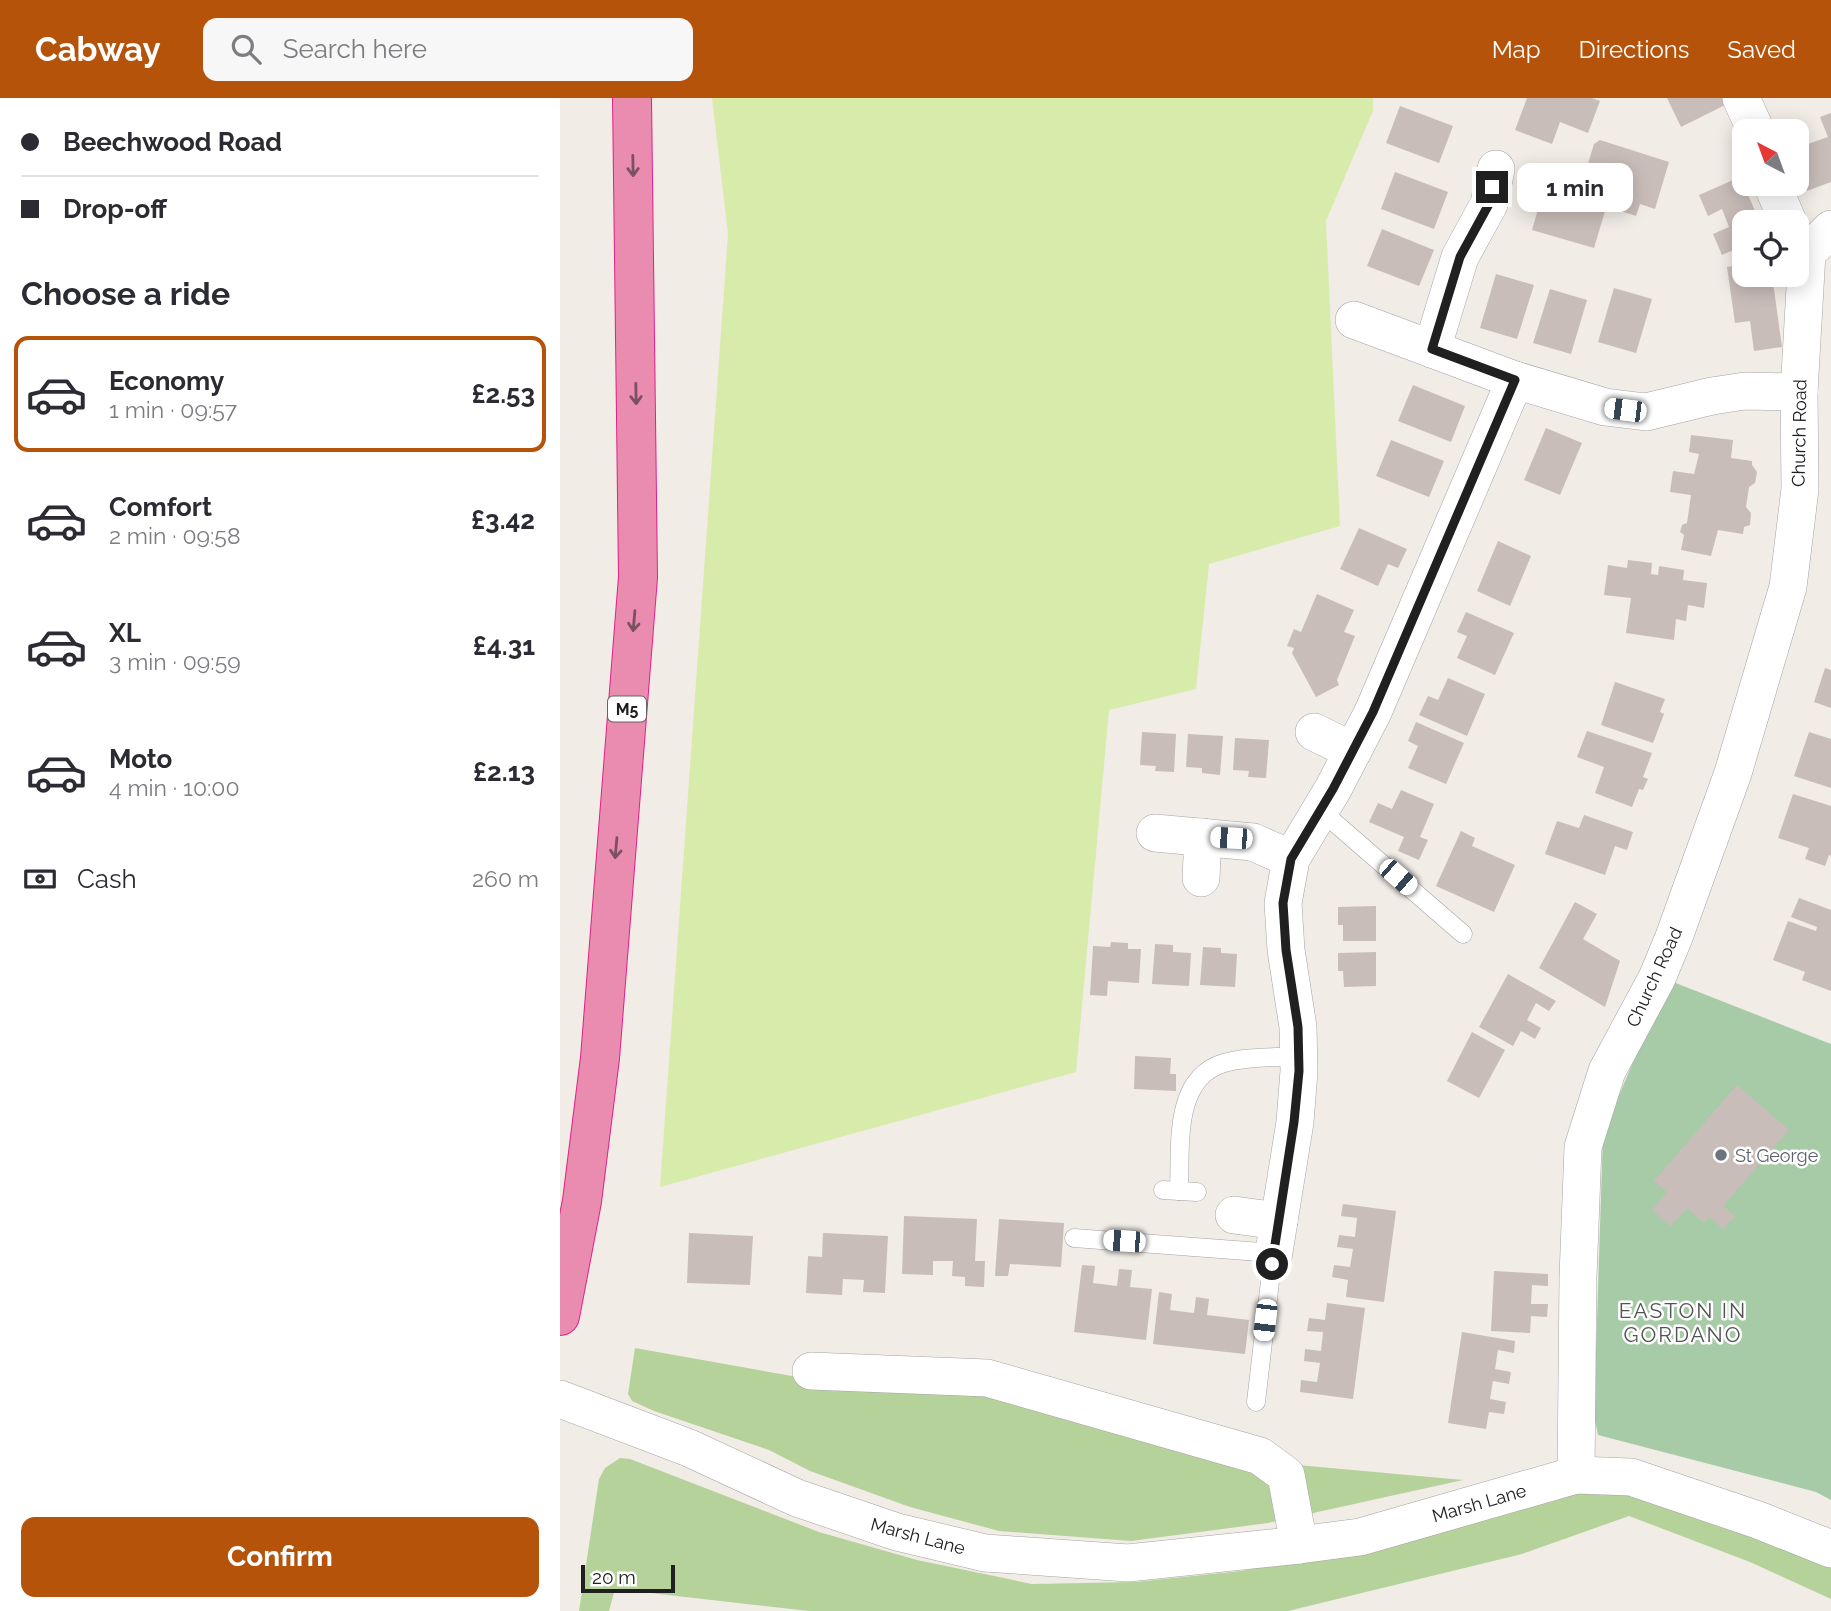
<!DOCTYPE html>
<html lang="en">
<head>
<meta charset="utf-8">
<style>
  body { margin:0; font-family:Raleway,sans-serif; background:#f7f7f7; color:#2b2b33; height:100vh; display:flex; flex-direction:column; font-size:26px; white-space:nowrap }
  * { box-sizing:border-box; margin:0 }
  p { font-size:23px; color:#7c7c81 }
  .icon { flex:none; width:38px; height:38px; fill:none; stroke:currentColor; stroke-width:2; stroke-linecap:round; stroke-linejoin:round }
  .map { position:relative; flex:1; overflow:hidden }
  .side { display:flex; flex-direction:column; background:#fff; width:560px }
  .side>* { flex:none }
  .hud { display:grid; align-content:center; height:154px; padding:0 21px; background:#fff }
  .needle { width:46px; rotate:319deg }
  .buttons { position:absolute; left:1172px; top:21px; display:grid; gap:14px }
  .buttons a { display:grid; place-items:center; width:77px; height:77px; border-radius:14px; background:#fff; box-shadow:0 4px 18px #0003; font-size:35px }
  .scale { position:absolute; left:21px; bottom:18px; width:94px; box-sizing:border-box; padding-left:7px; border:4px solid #202020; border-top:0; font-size:19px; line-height:24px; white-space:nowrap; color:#202020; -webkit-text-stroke:5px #fff; paint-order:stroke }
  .end { position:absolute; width:32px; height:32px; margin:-16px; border:9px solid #202020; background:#fff; box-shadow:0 0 0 4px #fff }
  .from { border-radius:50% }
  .bubble { position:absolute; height:49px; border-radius:14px; background:#fff; box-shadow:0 4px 18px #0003; font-size:23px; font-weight:700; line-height:49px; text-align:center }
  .car { position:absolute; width:21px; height:42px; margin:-21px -10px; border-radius:9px; box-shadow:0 0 5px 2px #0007; background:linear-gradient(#fff 24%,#345 0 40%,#fff 0 76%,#345 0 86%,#fff 0) }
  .hud b { display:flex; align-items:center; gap:24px; height:66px; font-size:26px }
  .hud b+b { border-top:2px solid #e1e1e2 }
  .hud i { width:18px; height:18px; background:#2b2b33 }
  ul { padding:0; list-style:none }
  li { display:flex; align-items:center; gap:21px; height:116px; margin:0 14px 10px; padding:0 7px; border:4px solid transparent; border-radius:14px }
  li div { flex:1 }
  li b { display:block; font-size:26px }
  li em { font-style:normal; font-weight:700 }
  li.active { border-color:#b45309 }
  li>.icon { width:63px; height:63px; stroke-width:1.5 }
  h2 { padding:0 21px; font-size:32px; line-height:84px }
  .pay { display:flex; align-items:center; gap:18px; height:77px; padding:0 21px; font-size:26px }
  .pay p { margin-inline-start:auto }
  .button { display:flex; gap:14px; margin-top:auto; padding:14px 21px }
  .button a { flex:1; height:80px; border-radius:14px; background:#b45309; color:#fff; font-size:28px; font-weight:700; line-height:80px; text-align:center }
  header { display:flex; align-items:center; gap:42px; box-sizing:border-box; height:98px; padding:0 35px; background:#b45309; color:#fff }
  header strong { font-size:33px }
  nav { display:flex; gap:38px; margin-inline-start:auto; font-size:24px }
  .search { width:490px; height:63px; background:#f7f7f7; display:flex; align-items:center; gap:18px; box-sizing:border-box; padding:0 24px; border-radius:14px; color:#7c7c81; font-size:26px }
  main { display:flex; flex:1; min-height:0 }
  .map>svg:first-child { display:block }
  .grass { fill:#d7ecab }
  .forest { fill:#b5d29a }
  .cemetery { fill:#a8cba7 }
  .building { fill:#c9bdb9 }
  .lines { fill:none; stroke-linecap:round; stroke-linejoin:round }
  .service-casing { stroke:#a4a4a4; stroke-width:19 }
  .minor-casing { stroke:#a4a4a4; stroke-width:38 }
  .motorway-casing { stroke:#e12187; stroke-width:40 }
  .service { stroke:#fff; stroke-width:18 }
  .minor { stroke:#fff; stroke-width:37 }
  .motorway { stroke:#ea8caf; stroke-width:38 }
  .oneway { stroke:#7b5160 }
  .route { stroke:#202020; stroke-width:9 }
  .worship-dot { fill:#6b7280; stroke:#fff; stroke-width:2.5 }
  .labels { text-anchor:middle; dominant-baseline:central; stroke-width:5; stroke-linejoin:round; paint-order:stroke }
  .shield { fill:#fff; stroke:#636363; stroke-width:2 }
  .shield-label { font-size:16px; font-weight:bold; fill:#202020 }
  .street-label { font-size:18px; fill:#202020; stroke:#fff }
  .worship-label { font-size:18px; fill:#5b616d; stroke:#fff; text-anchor:start }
  .quarter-label { font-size:21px; letter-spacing:2px; fill:#535353; stroke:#fff }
</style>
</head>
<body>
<header>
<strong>Cabway</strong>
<div class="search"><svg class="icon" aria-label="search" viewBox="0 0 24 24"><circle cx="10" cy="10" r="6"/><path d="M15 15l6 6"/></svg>Search here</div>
<nav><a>Map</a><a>Directions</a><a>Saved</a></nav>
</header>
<main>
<section class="side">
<div class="hud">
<b><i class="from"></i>Beechwood Road</b>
<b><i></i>Drop-off</b>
</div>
<h2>Choose a ride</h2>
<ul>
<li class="active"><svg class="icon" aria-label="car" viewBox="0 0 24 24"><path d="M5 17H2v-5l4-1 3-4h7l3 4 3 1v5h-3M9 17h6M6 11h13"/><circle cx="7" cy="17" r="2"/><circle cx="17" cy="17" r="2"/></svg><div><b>Economy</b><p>1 min · 09:57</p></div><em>£2.53</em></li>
<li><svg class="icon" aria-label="car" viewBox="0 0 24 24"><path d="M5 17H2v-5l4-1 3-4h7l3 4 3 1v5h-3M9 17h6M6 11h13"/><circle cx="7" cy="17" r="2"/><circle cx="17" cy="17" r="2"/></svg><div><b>Comfort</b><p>2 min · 09:58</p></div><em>£3.42</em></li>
<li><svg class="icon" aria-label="car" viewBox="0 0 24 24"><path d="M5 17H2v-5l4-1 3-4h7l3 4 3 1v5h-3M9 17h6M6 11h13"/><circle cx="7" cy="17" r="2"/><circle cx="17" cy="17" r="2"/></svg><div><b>XL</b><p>3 min · 09:59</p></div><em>£4.31</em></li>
<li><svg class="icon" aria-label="car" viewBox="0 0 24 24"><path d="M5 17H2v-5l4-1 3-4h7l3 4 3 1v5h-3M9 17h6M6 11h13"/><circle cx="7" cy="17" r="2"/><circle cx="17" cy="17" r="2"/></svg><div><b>Moto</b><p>4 min · 10:00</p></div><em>£2.13</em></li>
</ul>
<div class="pay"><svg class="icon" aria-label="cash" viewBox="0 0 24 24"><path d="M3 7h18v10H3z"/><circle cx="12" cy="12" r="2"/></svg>Cash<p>260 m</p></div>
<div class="button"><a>Confirm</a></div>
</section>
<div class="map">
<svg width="1271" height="1513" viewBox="0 0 1271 1513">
  <rect width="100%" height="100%" fill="#f1ece6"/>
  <path class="grass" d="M 152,0 L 813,0 L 813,13 L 766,123 L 780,428 L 649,466 L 636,591 L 549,612 L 516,974 L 100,1089 L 168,136 Z"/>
  <g class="forest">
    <path d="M 75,1250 L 249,1281 L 426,1286 L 694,1363 L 903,1382 L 708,1425 L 571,1443 L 439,1433 L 350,1409 L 250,1373 L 209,1352 L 94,1313 L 72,1303 L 68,1296 Z"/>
    <path d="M 60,1360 L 70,1361 L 259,1434 L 357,1462 L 472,1486 L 575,1484 L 681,1473 L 751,1459 L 1040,1390 L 1078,1391 L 1271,1461 L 1271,1501 L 1190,1464 L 1069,1418 L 962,1456 L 728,1513 L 249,1513 L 55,1491 L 49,1513 L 19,1513 L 39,1381 L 45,1370 Z"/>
  </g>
  <path class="cemetery" d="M 1108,882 L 1271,946 L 1271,1402 L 1256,1394 L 1038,1337 L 1034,1317 L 1043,1035 Z"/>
  <g class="building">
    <path d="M 967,0 L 1032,0 L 1040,3 L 1028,35 L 1000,24 L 992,46 L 955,32 Z"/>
    <path d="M 1107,0 L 1174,0 L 1175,2 L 1121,29 Z"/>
    <path d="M 840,8 L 893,28 L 879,65 L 826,45 Z"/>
    <path d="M 1271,15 L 1271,84 L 1247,93 L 1237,59 L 1248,55 L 1245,47 L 1268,39 L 1260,19 Z"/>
    <path d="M 1040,42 L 1109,64 L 1095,111 L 1080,106 L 1076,118 L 1048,109 L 1052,95 L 1022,85 L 1034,46 Z"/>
    <path d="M 835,74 L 888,94 L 874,131 L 821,111 Z"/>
    <path d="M 1180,79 L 1200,124 L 1185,124 L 1185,147 L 1162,157 L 1153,136 L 1169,129 L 1162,111 L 1148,118 L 1139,97 Z"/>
    <path d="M 983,94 L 1045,113 L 1034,150 L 972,132 Z"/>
    <path d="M 822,131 L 874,152 L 859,188 L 807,168 Z"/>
    <path d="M 1185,166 L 1185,177 L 1212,177 L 1222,249 L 1194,253 L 1190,223 L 1175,225 L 1167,169 Z"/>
    <path d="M 936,176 L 974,187 L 957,241 L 920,230 Z"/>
    <path d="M 1054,190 L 1092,201 L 1076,255 L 1038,244 Z"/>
    <path d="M 990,191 L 1027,202 L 1011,256 L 973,245 Z"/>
    <path d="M 853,287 L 905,308 L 891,344 L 838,323 Z"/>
    <path d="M 986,330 L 1022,345 L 1000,397 L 964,382 Z"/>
    <path d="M 1131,337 L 1173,342 L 1171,360 L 1192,363 L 1192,367 L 1197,374 L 1195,385 L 1189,389 L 1186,409 L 1191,415 L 1190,427 L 1184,429 L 1183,436 L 1158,432 L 1151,458 L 1121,452 L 1124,437 L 1120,434 L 1122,427 L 1127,425 L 1131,397 L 1110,394 L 1113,373 L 1134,376 L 1139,356 L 1129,354 Z"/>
    <path d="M 831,342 L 884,363 L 869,399 L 816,378 Z"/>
    <path d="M 799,430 L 847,451 L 838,470 L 828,466 L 818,488 L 780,471 Z"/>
    <path d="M 938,443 L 971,458 L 950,508 L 917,493 Z"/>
    <path d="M 1068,462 L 1092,465 L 1091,476 L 1098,477 L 1099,468 L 1124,472 L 1123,482 L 1147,485 L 1144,510 L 1128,507 L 1126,523 L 1116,521 L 1114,542 L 1066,535 L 1071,500 L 1044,497 L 1048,467 L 1067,470 Z"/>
    <path d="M 757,496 L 794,512 L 784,534 L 795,538 L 777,582 L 779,587 L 756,599 L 732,555 L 734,550 L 727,548 L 734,531 L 741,534 Z"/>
    <path d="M 906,514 L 954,535 L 935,577 L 897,560 L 907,538 L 897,534 Z"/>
    <path d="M 1265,570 L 1271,572 L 1271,610 L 1254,604 Z"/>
    <path d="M 888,580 L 925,596 L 907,638 L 859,617 L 868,598 L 878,602 Z"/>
    <path d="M 1055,584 L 1105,601 L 1100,614 L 1104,616 L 1093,645 L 1041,627 Z"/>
    <path d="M 856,624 L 904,645 L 886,686 L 848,670 L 858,648 L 848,643 Z"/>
    <path d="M 1027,633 L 1092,655 L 1083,679 L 1088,681 L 1083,692 L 1079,691 L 1072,709 L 1035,695 L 1044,669 L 1017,659 Z"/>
    <path d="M 582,634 L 616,636 L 614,674 L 595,673 L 596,668 L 580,667 Z"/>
    <path d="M 1249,634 L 1271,641 L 1271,690 L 1234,678 Z"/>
    <path d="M 628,636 L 663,638 L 660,677 L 642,675 L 642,670 L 626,669 Z"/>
    <path d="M 675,640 L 709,642 L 706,680 L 688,679 L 689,673 L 673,672 Z"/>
    <path d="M 841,692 L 874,706 L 860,739 L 868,742 L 859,762 L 838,753 L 844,739 L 809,724 L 818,705 L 832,711 Z"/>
    <path d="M 1233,696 L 1271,708 L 1271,758 L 1269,757 L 1265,768 L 1245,761 L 1249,750 L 1218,740 Z"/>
    <path d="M 1024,717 L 1073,734 L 1067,752 L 1055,748 L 1045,777 L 985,756 L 997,723 L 1019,730 Z"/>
    <path d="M 901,733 L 915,740 L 912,748 L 955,767 L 934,814 L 876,788 Z"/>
    <path d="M 1239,800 L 1271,812 L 1271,893 L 1242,882 L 1245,874 L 1213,862 L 1228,823 L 1256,833 L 1257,829 L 1231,819 Z"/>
    <path d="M 1015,804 L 1037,816 L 1023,841 L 1060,863 L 1045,909 L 979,870 Z"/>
    <path d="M 816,808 L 816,843 L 783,843 L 783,827 L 778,827 L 778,809 Z"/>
    <path d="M 551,844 L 568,845 L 568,851 L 581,851 L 579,885 L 548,883 L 547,898 L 530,897 L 533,848 L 550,849 Z"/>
    <path d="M 595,846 L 613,847 L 613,854 L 631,855 L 629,888 L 592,886 Z"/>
    <path d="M 643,849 L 661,850 L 661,855 L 677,856 L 675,889 L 640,887 Z"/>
    <path d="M 816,854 L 816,888 L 784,889 L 783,873 L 778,873 L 778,855 Z"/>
    <path d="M 948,876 L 996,903 L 989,913 L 976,905 L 967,922 L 981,930 L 975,941 L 961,933 L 953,948 L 919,929 Z"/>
    <path d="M 912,934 L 945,952 L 919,1000 L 887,983 Z"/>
    <path d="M 575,958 L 611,960 L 610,976 L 616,976 L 616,993 L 574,991 Z"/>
    <path d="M 1177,987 L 1229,1032 L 1163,1108 L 1175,1118 L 1163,1131 L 1149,1119 L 1144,1125 L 1127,1110 L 1111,1128 L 1092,1112 L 1107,1094 L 1094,1083 Z"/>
    <path d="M 783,1106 L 836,1113 L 824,1204 L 786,1199 L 788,1182 L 772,1179 L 774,1167 L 790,1169 L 793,1151 L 777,1149 L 779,1137 L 795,1139 L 797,1120 L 781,1118 Z"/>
    <path d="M 344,1118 L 417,1121 L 415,1163 L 425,1163 L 424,1189 L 405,1188 L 405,1179 L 392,1178 L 393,1163 L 373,1163 L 373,1177 L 342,1176 Z"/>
    <path d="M 439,1121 L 504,1125 L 501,1169 L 450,1166 L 448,1178 L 435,1178 Z"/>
    <path d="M 129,1135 L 193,1138 L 190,1187 L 127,1185 Z"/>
    <path d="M 263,1135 L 328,1138 L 325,1195 L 303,1194 L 304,1182 L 283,1181 L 282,1197 L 246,1195 L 248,1158 L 262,1159 Z"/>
    <path d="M 522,1167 L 535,1168 L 533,1185 L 557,1188 L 559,1171 L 572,1172 L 570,1189 L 592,1191 L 586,1242 L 514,1234 Z"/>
    <path d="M 934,1173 L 988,1176 L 988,1188 L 972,1187 L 971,1206 L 988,1206 L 987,1219 L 971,1218 L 970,1235 L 931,1233 Z"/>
    <path d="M 599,1194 L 612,1196 L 610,1212 L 634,1215 L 636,1199 L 649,1201 L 647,1217 L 689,1222 L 685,1256 L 593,1246 Z"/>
    <path d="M 767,1205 L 805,1210 L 793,1301 L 740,1294 L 741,1282 L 757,1284 L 760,1265 L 744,1263 L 745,1251 L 761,1253 L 763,1234 L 747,1233 L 749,1220 L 765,1222 Z"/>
    <path d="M 902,1234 L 955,1243 L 954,1255 L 938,1252 L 935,1271 L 951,1274 L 949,1286 L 933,1283 L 930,1301 L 946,1304 L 944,1316 L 929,1314 L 926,1331 L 888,1325 Z"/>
  </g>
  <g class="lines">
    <defs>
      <g id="service">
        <path d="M 760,712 L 903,836"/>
        <path d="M 603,1092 L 637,1094"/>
        <path d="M 619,1093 C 621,1051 612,980 664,965 C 687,958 715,960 739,958"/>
        <path d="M 514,1140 L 714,1155"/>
        <path d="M 696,1304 L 712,1166"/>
      </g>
      <g id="minor">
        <path d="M 1181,0 L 1196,33"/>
        <path d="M 1212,86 L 1228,124"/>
        <path d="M 794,222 L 955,282 L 1045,309 L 1086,314 L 1152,298 L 1185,293 L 1239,294"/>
        <path d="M 872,251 L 900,159 L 929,106 L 936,71"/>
        <path d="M 754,634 L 793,653"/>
        <path d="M 595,735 L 693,744 L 731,761"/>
        <path d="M 641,780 L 643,739"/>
        <path d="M 674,1117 L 719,1123"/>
        <path d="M 712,1166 L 735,1024 L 739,973 L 738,929 L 726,852 L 723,805 L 731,761 L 773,691 L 813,614 L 955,282"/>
        <path d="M 251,1273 L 427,1280 L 700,1358 L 726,1377 L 739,1447"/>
        <path d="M 0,1301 L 129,1350 L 237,1400 L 337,1434 L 425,1455 L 568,1465 L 739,1447 L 800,1439 L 1016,1377 L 1071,1379 L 1198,1422 L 1271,1451"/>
        <path d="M 1016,1377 L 1018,1179 L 1023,1049 L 1047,973 L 1097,880 L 1114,839 L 1173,675 L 1228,489 L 1240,391 L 1239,294 L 1247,155 L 1271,131"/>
      </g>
      <path id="motorway" d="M 0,1218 L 22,1103 L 40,960 L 78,479 L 72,0"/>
    </defs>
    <use href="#service" class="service-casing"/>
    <use href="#minor" class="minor-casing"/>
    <use href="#motorway" class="motorway-casing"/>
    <use href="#service" class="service"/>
    <use href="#minor" class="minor"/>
    <use href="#motorway" class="motorway"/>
  </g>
  <defs><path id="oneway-shaft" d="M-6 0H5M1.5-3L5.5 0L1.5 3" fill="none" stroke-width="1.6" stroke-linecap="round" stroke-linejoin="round" transform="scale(1.75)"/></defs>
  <g class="oneway">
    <use href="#oneway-shaft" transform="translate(73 68) rotate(89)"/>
    <use href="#oneway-shaft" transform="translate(76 296) rotate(89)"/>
    <use href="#oneway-shaft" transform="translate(74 523) rotate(95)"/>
    <use href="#oneway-shaft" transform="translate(56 750) rotate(95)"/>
  </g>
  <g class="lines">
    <path class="route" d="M 712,1166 L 734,1024 L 739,973 L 738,929 L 726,852 L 723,805 L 731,761 L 773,691 L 813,614 L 955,282 L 872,251 L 900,159 L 929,106 L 932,89"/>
  </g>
  <circle class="worship-dot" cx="1161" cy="1057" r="7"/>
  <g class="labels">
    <rect class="shield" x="48" y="598.5" width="38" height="25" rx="5"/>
    <g class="shield-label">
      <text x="67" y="611">M5</text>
    </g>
    <g class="street-label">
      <text transform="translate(1239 335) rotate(-89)">Church Road</text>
      <text transform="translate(1094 879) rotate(-65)">Church Road</text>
      <text transform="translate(919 1405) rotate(-16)">Marsh Lane</text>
      <text transform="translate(358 1438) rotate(15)">Marsh Lane</text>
    </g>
    <g class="worship-label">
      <text x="1175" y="1057">St George</text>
    </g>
    <g class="quarter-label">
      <text x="1123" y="1212">EASTON IN<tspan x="1123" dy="24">GORDANO</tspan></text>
    </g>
  </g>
</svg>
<div class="buttons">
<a><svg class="needle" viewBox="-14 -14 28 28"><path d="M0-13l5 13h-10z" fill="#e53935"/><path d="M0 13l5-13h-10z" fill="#7c7c81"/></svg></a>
<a><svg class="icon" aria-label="locate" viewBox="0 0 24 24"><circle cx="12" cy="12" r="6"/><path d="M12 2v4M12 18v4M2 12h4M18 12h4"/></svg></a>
</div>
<div class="scale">20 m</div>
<i class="end from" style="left:712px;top:1166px"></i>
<i class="end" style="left:932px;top:89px"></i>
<div class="bubble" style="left:957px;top:65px;width:116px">1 min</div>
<i class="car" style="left:1065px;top:312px;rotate:277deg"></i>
<i class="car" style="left:671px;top:740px;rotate:273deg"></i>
<i class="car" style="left:838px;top:779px;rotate:131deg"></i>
<i class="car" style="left:564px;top:1143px;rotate:274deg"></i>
<i class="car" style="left:705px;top:1222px;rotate:187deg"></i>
</div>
</main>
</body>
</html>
